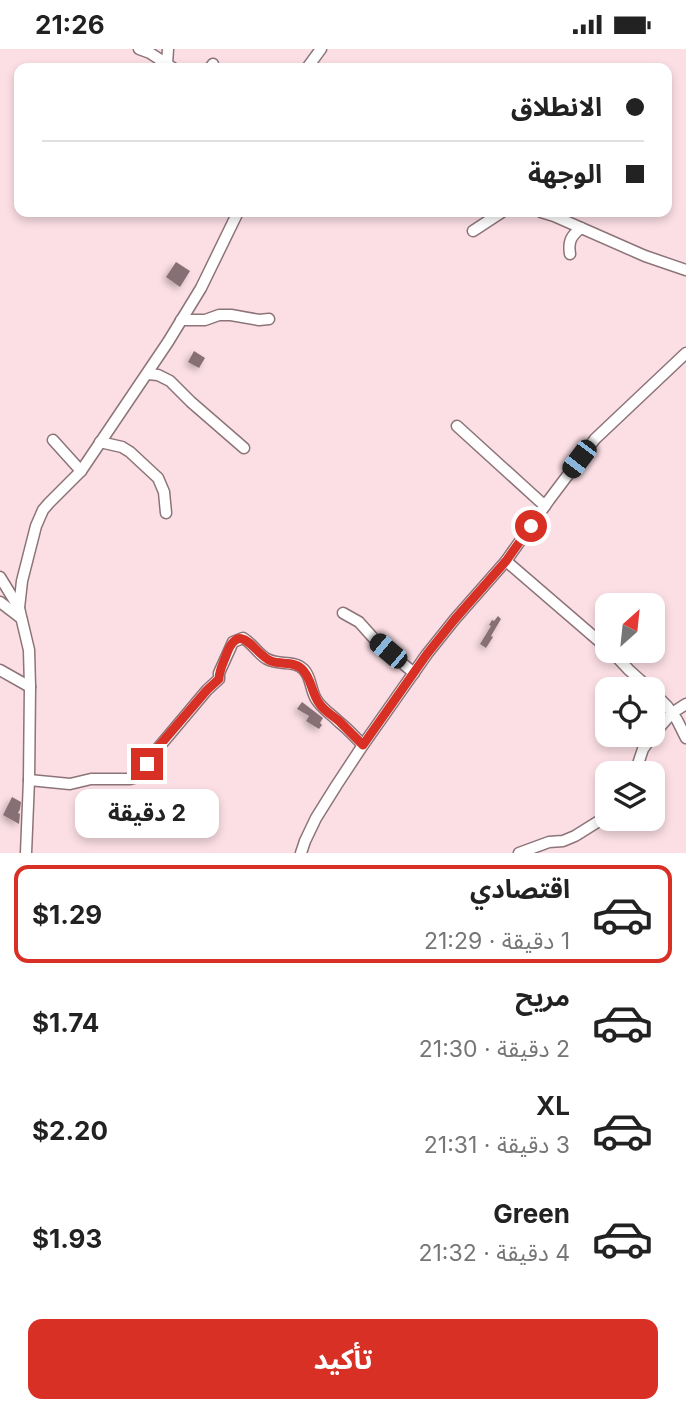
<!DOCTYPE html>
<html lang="ar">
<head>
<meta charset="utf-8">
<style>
  body { margin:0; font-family:Inter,"Noto Sans Arabic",sans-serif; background:#f6f6f6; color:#222; direction:rtl; height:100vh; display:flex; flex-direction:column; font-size:26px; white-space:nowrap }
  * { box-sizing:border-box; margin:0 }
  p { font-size:23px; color:#767676 }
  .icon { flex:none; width:38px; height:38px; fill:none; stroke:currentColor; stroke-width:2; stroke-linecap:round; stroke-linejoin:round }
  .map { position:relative; height:804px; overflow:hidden; direction:ltr }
  .details { display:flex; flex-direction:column; background:#fff; flex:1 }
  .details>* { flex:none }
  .hud { position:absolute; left:14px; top:14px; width:658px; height:154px; border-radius:14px; box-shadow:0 4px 10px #0003; direction:rtl; display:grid; align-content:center; height:154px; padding:0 28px; background:#fff }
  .needle { width:46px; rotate:27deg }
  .tools { position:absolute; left:595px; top:544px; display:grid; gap:14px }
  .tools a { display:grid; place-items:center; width:70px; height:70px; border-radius:14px; background:#fff; box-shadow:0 4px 10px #0003; font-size:35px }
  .end { position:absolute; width:32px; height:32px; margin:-16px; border:9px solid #d93025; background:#fff; box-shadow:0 0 0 4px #fff }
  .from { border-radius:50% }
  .bubble { position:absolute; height:49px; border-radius:14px; background:#fff; box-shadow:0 4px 10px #0003; font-size:23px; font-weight:700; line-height:49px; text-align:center; direction:rtl }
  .car { position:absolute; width:21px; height:42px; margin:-21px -10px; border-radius:9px; box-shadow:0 0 5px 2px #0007; background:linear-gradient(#222 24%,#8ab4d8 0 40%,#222 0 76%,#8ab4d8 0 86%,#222 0) }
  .hud b { display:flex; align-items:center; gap:24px; height:66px; font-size:26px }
  .hud b+b { border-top:2px solid #e0e0e0 }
  .hud i { width:18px; height:18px; background:#222 }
  ul { padding:12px 0 0; list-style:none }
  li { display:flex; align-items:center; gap:21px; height:98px; margin:0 14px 10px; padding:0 14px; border:4px solid transparent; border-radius:14px }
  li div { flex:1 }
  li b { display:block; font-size:26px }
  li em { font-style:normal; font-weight:700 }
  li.active { border-color:#d93025 }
  li>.icon { width:63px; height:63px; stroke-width:1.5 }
  .action { display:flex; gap:14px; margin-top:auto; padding:14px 28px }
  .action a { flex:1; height:80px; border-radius:14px; background:#d93025; color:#fff; font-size:28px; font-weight:700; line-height:80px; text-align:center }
  .status { display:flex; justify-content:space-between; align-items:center; height:49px; padding:0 35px; background:#fff; direction:ltr }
  .status svg { height:19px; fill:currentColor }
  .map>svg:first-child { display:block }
  .building { fill:#876f74; filter:url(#shadow) }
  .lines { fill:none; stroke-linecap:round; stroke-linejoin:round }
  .minor-casing { stroke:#8c7479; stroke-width:13 }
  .minor { stroke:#fff; stroke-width:10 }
  .route { stroke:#d93025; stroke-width:9 }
</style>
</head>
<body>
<div class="status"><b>21:26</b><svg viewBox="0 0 49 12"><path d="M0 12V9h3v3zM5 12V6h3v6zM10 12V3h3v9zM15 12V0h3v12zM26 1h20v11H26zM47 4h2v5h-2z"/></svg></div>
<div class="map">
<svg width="686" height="804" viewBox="0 0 686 804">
  <defs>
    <filter id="shadow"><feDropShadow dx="-3" dy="3" stdDeviation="3.5" flood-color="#0004"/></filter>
  </defs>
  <rect width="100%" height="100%" fill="#fbdfe5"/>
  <g class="building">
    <path d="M 176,213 L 190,222 L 180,238 L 166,228 Z"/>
    <path d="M 194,302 L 205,309 L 199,319 L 188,313 Z"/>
    <path d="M 498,567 L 501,570 L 491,587 L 493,588 L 486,599 L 480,595 L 491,577 L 489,576 L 492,571 L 494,572 Z"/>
    <path d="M 302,653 L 323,669 L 320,674 L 322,676 L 319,680 L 306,672 L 309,667 L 297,660 Z"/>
    <path d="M 12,748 L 21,753 L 20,760 L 18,764 L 20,765 L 19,775 L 3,766 Z"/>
  </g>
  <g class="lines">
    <defs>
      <g id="minor">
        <path d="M 139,0 L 150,4 L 173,19"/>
        <path d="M 167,15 L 168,0"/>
        <path d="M 210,19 L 213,15"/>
        <path d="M 307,19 L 321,0"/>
        <path d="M 541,163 L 554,167 L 645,207 L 686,221"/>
        <path d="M 473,182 L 502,163"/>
        <path d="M 570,205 C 568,192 571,187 581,179"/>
        <path d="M 181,271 L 205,271 L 219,266 L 231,266 L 259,271 L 269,270"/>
        <path d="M 147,325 L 158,326 L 170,332 L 191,353 L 244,399"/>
        <path d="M 457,377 L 545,457"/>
        <path d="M 53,391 L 81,422"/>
        <path d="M 100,393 L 122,398 L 130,403 L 158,429 L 164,443 L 166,464"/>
        <path d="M 506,512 L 607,599"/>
        <path d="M 0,528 L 19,559"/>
        <path d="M 0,553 L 21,569"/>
        <path d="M 343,564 L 359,573 L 377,593 L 414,624"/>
        <path d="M 611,602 L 629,621 L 650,640"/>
        <path d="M 0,621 L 30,638"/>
        <path d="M 653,643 L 667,657 L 677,671 L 686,689"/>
        <path d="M 653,686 L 672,664 L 686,655"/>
        <path d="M 635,724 L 643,700 L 653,686"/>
        <path d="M 29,731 L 70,735 L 91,730 L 130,730 L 138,728 L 154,704 L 207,641 L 219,630 L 219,624 L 233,593 L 243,589 C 253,595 258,605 267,610 C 278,616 290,612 299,617 C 311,623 310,640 316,650 C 322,660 331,665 339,673 C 348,680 355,688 363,696"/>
        <path d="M 26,804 L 29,731 L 30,638 L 29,601 L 19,559 L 22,532 L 36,477 L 43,461 L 49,454 L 81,422 L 168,293 L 201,239 L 238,163"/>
        <path d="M 301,804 L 305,792 L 316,769 L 336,737 L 363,696 L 427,605 L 455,570 L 506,512 L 549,451 L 595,390 L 686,304"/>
        <path d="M 519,804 L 549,793 L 563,792 L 575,787 L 607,767"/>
      </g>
    </defs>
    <use href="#minor" class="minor-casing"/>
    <use href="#minor" class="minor"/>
  </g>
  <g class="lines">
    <path class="route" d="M 147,715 L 153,704 L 207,641 L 219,630 C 219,621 224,613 227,604 C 241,570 255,606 271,612 C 281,616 295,612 302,620 C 312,630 311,643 319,654 C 324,662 332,666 339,672 C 347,680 355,688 363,696 L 427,605 L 455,570 L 506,512 L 531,477"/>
  </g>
</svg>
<div class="tools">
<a><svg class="needle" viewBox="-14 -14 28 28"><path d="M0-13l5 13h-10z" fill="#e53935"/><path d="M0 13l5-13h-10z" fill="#767676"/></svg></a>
<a><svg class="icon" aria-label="locate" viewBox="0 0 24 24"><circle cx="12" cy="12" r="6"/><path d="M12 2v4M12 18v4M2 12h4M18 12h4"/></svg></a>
<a><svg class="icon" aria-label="layers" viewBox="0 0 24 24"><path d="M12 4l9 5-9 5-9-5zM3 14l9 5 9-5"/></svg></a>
</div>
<i class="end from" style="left:531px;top:477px"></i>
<i class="end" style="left:147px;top:715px"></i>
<div class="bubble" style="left:75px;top:740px;width:144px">2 دقيقة</div>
<i class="car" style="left:579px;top:410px;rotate:217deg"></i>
<i class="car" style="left:388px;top:602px;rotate:310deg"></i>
<div class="hud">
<b><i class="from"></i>الانطلاق</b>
<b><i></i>الوجهة</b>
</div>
</div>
<section class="details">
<ul>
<li class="active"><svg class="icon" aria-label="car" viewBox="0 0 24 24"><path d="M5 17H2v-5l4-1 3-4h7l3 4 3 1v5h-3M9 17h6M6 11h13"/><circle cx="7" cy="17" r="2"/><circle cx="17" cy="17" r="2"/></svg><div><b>اقتصادي</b><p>1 دقيقة · 21:29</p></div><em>$1.29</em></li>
<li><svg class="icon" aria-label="car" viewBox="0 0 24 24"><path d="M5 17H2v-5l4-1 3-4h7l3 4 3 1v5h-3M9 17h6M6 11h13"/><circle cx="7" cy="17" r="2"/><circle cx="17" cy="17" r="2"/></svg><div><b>مريح</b><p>2 دقيقة · 21:30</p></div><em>$1.74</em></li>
<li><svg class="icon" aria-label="car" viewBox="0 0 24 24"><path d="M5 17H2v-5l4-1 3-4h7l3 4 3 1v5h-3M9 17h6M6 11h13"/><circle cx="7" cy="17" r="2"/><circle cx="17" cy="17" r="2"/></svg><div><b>XL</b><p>3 دقيقة · 21:31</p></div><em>$2.20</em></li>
<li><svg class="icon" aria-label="car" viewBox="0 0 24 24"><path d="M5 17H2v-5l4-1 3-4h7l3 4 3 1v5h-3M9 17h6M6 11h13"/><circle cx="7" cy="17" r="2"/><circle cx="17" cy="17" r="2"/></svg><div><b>Green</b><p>4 دقيقة · 21:32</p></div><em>$1.93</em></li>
</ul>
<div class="action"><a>تأكيد</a></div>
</section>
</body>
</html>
